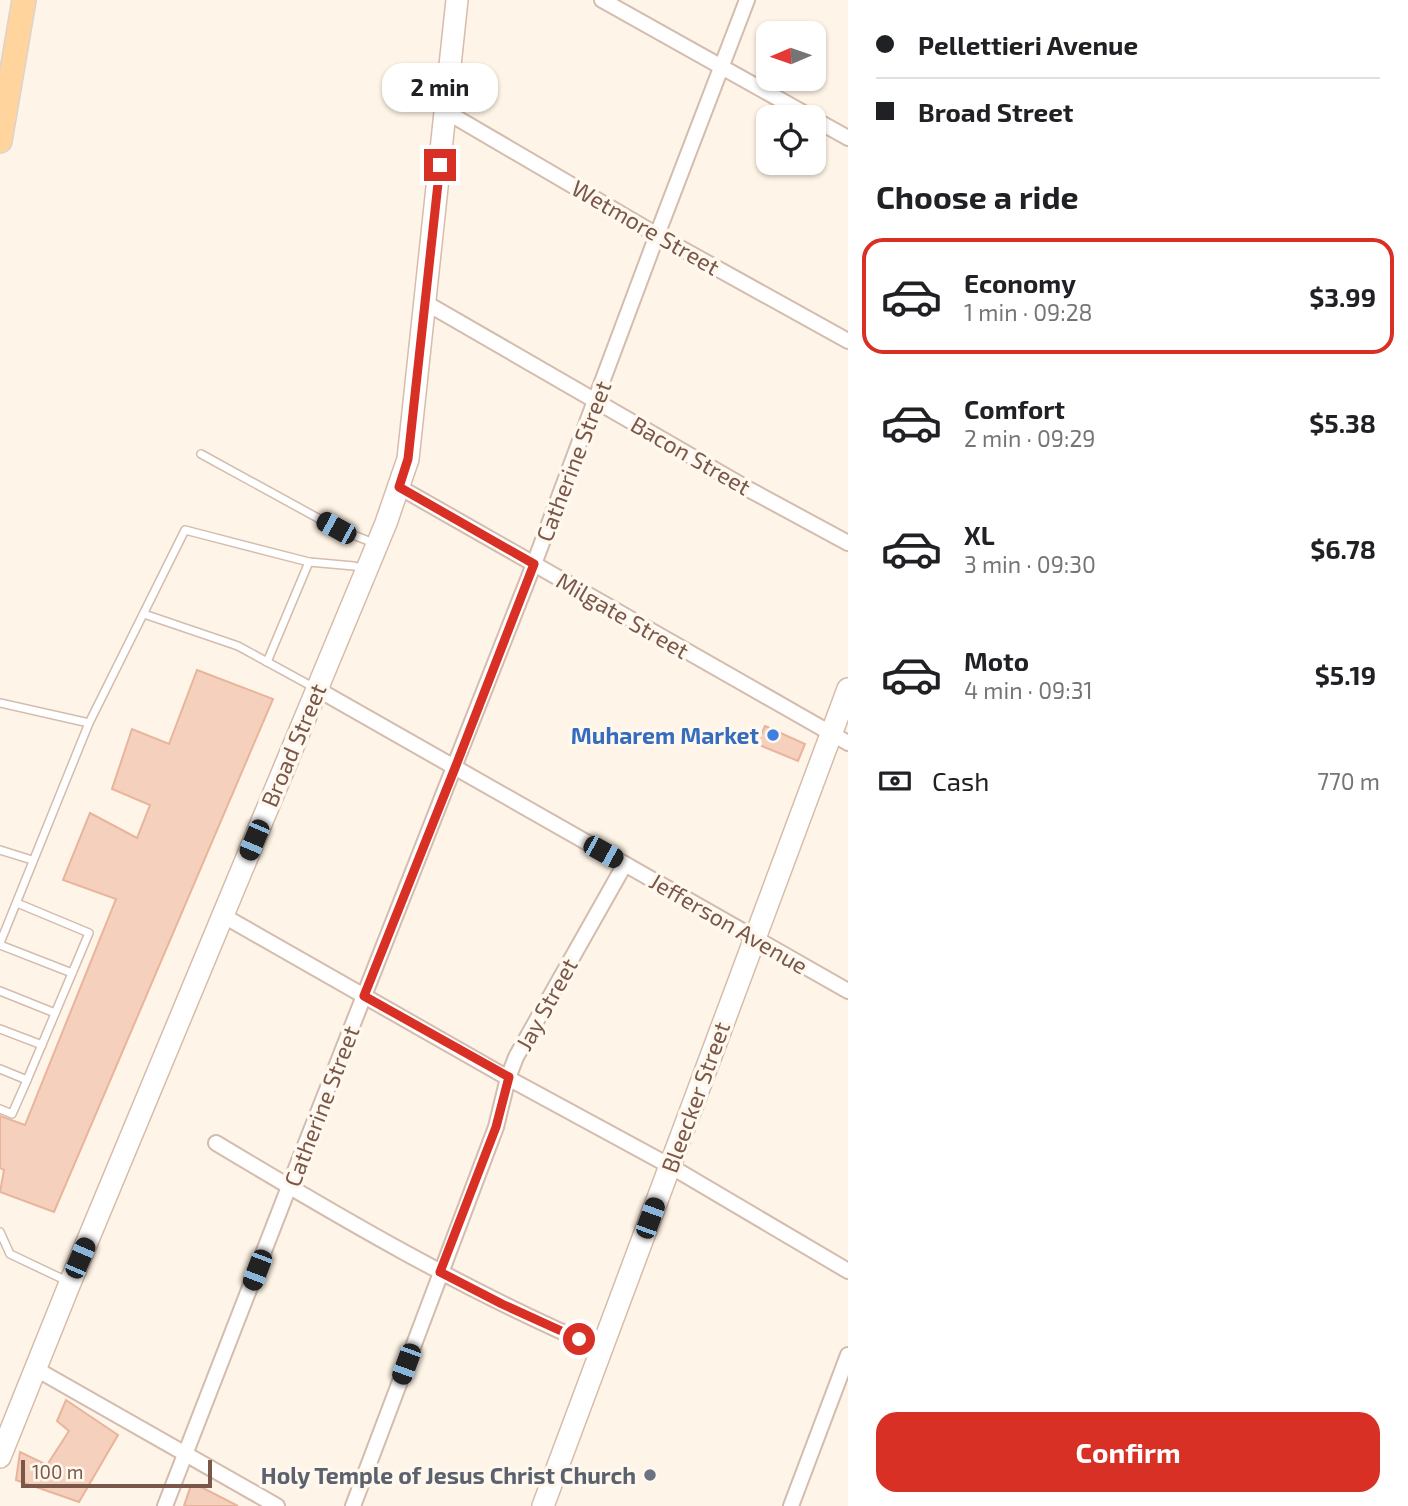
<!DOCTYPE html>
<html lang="en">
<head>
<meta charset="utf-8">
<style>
  body { margin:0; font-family:"Exo 2",sans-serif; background:#f6f6f6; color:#202124; height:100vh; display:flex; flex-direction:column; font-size:26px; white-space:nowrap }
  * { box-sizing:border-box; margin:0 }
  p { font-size:23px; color:#757577 }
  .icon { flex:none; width:38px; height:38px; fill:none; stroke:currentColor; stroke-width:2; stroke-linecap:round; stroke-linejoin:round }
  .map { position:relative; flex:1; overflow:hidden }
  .side { display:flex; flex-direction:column; background:#fff; width:560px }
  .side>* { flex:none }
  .banner { display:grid; align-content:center; height:154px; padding:0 28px; background:#fff }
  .needle { width:46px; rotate:268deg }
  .buttons { position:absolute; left:756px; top:21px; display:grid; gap:14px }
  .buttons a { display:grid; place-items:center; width:70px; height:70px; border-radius:14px; background:#fff; box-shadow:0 2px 5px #0004; font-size:35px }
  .scale { position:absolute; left:21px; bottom:18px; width:191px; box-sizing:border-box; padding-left:7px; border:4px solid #7a5749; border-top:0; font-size:19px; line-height:24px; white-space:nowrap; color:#7a5749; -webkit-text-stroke:5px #fff8ef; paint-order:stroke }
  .end { position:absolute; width:32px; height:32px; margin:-16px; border:9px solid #d93025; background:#fff; box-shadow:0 0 0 4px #fff }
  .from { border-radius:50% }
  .bubble { position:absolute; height:49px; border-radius:21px; background:#fff; box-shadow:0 2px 5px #0004; font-size:23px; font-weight:700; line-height:49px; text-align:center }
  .car { position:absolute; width:21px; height:42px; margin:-21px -10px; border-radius:9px; box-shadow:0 0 5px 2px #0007; background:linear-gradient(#222 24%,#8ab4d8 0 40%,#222 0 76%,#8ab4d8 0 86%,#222 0) }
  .banner b { display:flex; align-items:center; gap:24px; height:66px; font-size:26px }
  .banner b+b { border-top:2px solid #e0e0e0 }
  .banner i { width:18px; height:18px; background:#202124 }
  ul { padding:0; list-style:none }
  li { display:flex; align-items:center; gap:21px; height:116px; margin:0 14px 10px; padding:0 14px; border:4px solid transparent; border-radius:21px }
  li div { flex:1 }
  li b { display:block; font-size:26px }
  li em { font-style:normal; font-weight:700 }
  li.selected { border-color:#d93025 }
  li>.icon { width:63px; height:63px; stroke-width:1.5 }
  h2 { padding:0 28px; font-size:32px; line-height:84px }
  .pay { display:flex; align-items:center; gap:18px; height:77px; padding:0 28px; font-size:26px }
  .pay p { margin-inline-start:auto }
  .cta { display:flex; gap:14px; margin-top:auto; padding:14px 28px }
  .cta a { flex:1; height:80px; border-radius:21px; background:#d93025; color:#fff; font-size:28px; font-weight:700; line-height:80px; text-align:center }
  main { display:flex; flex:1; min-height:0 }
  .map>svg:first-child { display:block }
  .building { fill:#f5d0bd; stroke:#e9b49c; stroke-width:2 }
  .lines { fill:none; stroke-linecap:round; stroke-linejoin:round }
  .lane-casing { stroke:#d4bcae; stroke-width:10 }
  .street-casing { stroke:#d4bcae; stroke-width:18 }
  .secondary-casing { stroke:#d7bcab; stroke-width:24 }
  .primary-casing { stroke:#dcd3d0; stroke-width:26 }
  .lane { stroke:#fff; stroke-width:7 }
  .street { stroke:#fff; stroke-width:14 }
  .secondary { stroke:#fff; stroke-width:21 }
  .primary { stroke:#ffd49d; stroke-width:23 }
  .route { stroke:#d93025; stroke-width:9 }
  .shop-dot { fill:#3f7fe0; stroke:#fff8ef; stroke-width:2.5 }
  .worship-dot { fill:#6b7280; stroke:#fff8ef; stroke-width:2.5 }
  .labels { text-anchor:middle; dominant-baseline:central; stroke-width:7; stroke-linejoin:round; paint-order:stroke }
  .street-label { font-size:23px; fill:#7a5749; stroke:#fff8ef }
  .shop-label { font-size:23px; font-weight:bold; fill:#366cbe; stroke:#fff8ef; text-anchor:end }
  .worship-label { font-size:23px; font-weight:bold; fill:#5b616d; stroke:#fff8ef; text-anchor:end }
</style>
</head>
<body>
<main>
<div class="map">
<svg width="848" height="1506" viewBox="0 0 848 1506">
  <rect width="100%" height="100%" fill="#fef4e7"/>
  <g class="building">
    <path d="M 197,670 L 273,699 L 54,1212 L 0,1192 L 4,1170 L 0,1168 L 0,1116 L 25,1125 L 116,899 L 63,880 L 90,813 L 137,838 L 150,805 L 112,789 L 132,729 L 169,744 Z"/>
    <path d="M 765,726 L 805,744 L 798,761 L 757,744 Z"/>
    <path d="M 66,1400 L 118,1435 L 79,1502 L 16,1480 L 20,1452 L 47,1465 L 69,1431 L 57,1421 Z"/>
    <path d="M 191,1485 L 201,1487 L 238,1506 L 184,1506 Z"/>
  </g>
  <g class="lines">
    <defs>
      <g id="lane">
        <path d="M 201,454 L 336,528 L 376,544"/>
        <path d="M 144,614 L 238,646 L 313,687"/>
        <path d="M 267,662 L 309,562 L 354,566 L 364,569"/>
        <path d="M 0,703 L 89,723"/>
        <path d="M 0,850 L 32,860"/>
        <path d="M 0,943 L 89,723 L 185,530 L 309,562"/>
        <path d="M 0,945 L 72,973"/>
        <path d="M 0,991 L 55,1013"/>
        <path d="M 0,1029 L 42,1045"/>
        <path d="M 0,1069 L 27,1080 L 89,933 L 17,903"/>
        <path d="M 0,1109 L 12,1114 L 27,1080"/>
        <path d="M 0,1232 L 10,1254 L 69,1282"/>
      </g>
      <g id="street">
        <path d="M 602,0 L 811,117"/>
        <path d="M 445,111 L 657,235 L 848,341"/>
        <path d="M 814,119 L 848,138"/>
        <path d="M 426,303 L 750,490 L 848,543"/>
        <path d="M 399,487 L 848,743"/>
        <path d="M 317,689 L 848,991"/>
        <path d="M 222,915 L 508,1078 L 670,1166 L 848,1271"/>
        <path d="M 216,1143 C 341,1218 467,1292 601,1349"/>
        <path d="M 36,1369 L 277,1506"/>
        <path d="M 165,1506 L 297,1166 L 534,564 L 657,235 L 747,0"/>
        <path d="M 353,1506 L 496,1127 L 508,1078 L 516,1057 L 625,864"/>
        <path d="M 791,1506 L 848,1355"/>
      </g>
      <g id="secondary">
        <path d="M 0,1457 L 70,1283 L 367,569 L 386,523 L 408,459 L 457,0"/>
        <path d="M 543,1506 L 848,689"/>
      </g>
      <path id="primary" d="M 0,141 L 24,0"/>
    </defs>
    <use href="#lane" class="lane-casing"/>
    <use href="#street" class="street-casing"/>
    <use href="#secondary" class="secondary-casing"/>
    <use href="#primary" class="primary-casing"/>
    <use href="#lane" class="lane"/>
    <use href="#street" class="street"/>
    <use href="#secondary" class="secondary"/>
    <use href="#primary" class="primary"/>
  </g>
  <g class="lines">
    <path class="route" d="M 440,165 L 408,459 L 399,487 L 534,564 L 455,768 L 364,996 L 509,1077 L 496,1127 L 440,1272 L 502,1304 L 579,1339"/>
  </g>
  <circle class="shop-dot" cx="773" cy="735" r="7"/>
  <circle class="worship-dot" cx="650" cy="1475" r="7"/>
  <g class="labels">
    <g class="street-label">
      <text transform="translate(646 227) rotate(30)">Wetmore Street</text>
      <text transform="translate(691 455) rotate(30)">Bacon Street</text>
      <text transform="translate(573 461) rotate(-69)">Catherine Street</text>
      <text transform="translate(623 615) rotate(30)">Milgate Street</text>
      <text transform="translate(293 745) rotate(-67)">Broad Street</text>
      <text transform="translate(729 923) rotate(30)">Jefferson Avenue</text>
      <text transform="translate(546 1004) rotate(-61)">Jay Street</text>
      <text transform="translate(695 1097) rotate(-70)">Bleecker Street</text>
      <text transform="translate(321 1106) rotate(-69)">Catherine Street</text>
    </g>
    <g class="shop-label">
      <text x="759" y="735">Muharem Market</text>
    </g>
    <g class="worship-label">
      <text x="636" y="1475">Holy Temple of Jesus Christ Church</text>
    </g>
  </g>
</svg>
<div class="buttons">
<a><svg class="needle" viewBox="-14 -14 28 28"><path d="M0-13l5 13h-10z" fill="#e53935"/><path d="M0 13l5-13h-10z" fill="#757577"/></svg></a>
<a><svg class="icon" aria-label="locate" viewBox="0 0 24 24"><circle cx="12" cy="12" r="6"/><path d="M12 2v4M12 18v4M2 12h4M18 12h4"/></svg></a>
</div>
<div class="scale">100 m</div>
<i class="end from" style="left:579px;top:1339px"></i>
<i class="end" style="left:440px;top:165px"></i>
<div class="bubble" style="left:382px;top:63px;width:116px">2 min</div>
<i class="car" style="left:336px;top:528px;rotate:299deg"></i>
<i class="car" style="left:254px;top:840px;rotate:203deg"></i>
<i class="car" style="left:603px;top:852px;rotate:119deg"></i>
<i class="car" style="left:650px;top:1218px;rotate:20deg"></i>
<i class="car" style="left:80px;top:1258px;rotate:23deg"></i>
<i class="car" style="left:257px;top:1270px;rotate:201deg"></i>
<i class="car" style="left:406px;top:1364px;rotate:200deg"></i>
</div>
<section class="side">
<div class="banner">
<b><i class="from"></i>Pellettieri Avenue</b>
<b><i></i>Broad Street</b>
</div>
<h2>Choose a ride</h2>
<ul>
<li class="selected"><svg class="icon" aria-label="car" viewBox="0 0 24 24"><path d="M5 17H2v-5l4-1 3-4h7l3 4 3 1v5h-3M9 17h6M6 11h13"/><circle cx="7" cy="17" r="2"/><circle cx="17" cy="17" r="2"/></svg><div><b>Economy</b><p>1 min · 09:28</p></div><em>$3.99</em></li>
<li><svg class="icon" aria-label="car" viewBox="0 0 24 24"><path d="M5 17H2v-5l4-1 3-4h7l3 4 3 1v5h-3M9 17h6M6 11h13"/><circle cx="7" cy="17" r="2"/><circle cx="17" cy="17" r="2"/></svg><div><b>Comfort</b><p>2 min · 09:29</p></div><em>$5.38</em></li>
<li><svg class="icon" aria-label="car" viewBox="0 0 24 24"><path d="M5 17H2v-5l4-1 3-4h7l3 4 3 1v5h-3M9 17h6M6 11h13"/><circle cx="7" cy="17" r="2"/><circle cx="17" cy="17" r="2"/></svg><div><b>XL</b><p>3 min · 09:30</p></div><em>$6.78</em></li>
<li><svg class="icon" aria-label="car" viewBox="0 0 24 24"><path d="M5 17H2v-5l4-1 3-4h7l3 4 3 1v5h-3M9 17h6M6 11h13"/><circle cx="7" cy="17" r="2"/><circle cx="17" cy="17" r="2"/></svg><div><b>Moto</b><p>4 min · 09:31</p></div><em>$5.19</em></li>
</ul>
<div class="pay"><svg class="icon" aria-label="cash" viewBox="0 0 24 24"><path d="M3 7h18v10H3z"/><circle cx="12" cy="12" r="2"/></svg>Cash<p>770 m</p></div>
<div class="cta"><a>Confirm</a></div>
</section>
</main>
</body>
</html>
